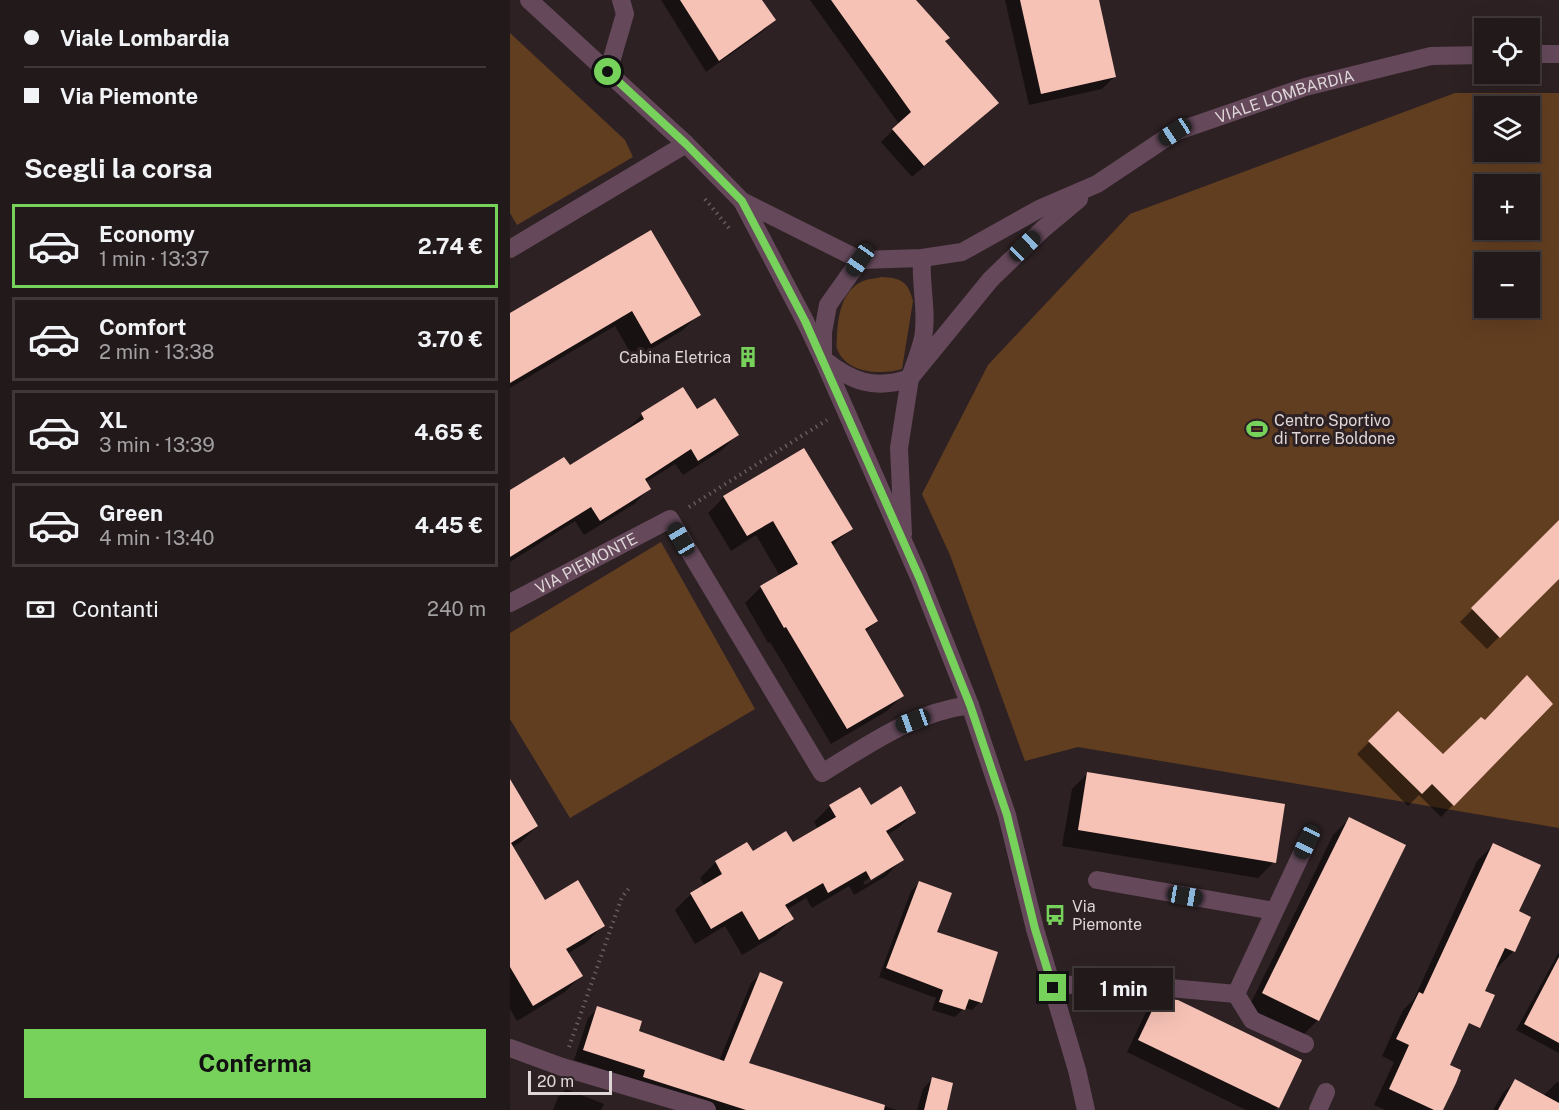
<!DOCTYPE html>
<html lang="it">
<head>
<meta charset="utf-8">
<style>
  body { margin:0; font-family:"Public Sans",sans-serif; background:#2e2627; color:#f1f3f6; height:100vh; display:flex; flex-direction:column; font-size:22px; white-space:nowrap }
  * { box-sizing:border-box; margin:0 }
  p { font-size:20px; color:#a2a0a2 }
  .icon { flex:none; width:33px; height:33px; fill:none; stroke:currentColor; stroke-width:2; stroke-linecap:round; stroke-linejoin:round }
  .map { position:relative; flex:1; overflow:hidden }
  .panel { display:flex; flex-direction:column; background:#22191a; width:510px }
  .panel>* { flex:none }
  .hud { display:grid; align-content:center; height:132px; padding:0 24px; background:#22191a }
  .fabs { position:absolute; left:964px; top:18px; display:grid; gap:12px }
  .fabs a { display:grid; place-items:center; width:66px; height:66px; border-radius:0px; background:#22191a; box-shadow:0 6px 24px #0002,0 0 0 2px #3f3839; font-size:30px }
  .scale { position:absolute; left:18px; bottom:15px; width:84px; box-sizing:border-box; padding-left:6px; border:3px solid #ded6d7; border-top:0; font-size:16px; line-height:21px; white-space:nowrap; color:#ded6d7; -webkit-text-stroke:4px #2d2123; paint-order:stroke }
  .end { position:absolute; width:27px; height:27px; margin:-14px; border:8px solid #76d25a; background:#111; box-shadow:0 0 0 3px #111 }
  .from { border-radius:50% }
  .bubble { position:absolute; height:42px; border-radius:0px; background:#22191a; box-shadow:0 6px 24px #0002,0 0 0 2px #3f3839; font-size:20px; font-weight:700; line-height:42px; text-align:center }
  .car { position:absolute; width:18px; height:36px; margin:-18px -9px; border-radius:8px; box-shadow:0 0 4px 2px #0007; background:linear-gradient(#222 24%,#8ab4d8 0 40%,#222 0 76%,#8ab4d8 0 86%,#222 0) }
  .hud b { display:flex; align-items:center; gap:21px; height:57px; font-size:22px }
  .hud b+b { border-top:2px solid #3f3839 }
  .hud i { width:15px; height:15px; background:#f1f3f6 }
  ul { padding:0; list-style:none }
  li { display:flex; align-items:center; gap:18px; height:84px; margin:0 12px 9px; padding:0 12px; border:3px solid #3f3839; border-radius:0px }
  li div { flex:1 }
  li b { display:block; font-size:22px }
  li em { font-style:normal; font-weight:700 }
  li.current { border-color:#76d25a }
  li>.icon { width:54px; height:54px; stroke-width:1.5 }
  h2 { padding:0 24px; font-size:27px; line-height:72px }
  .pay { display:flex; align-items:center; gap:15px; height:66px; padding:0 24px; font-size:22px }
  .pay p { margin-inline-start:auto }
  .primary-button { display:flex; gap:12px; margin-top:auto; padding:12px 24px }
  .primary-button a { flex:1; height:69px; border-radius:0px; background:#76d25a; color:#111; font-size:24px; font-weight:700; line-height:69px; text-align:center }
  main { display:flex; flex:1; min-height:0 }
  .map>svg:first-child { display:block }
  .green { fill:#623e20; fill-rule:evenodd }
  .shadow { fill:#0007; fill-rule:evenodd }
  .building { fill:#f7c2b6 }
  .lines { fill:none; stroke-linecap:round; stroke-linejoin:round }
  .path { stroke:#675d5e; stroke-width:4; stroke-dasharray:1.5 4.5; stroke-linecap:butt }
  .minor { stroke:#65495b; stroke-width:18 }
  .route { stroke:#76d25a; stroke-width:8 }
  .labels { text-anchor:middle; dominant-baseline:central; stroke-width:6; stroke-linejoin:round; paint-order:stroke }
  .street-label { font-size:16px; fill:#ded6d7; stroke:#2d2123 }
  .poi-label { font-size:16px; fill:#ded6d7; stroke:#2d2123; text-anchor:start }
</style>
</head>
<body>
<main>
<section class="panel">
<div class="hud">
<b><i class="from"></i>Viale Lombardia</b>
<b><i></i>Via Piemonte</b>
</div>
<h2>Scegli la corsa</h2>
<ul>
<li class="current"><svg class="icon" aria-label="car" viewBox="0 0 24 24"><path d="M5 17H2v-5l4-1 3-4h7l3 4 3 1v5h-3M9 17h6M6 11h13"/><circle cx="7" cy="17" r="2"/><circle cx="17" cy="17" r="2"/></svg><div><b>Economy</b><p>1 min · 13:37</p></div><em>2.74 €</em></li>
<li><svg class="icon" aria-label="car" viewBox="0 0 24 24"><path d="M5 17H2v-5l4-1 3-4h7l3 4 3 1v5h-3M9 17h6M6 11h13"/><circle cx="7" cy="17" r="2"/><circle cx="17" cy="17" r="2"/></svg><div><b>Comfort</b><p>2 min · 13:38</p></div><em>3.70 €</em></li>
<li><svg class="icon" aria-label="car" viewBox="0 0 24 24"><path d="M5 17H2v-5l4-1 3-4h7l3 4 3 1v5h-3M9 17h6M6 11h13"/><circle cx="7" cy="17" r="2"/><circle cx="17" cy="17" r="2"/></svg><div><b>XL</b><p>3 min · 13:39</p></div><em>4.65 €</em></li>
<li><svg class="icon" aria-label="car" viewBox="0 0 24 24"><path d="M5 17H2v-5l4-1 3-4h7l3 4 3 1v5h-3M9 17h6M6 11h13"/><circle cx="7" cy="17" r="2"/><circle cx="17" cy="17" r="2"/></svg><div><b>Green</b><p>4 min · 13:40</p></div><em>4.45 €</em></li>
</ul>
<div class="pay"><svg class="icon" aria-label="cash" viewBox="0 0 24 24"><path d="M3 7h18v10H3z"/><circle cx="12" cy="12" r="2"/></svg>Contanti<p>240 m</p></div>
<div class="primary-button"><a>Conferma</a></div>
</section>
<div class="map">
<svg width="1049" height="1110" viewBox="0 0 1049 1110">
  <rect width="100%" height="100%" fill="#2d2123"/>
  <g class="green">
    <path d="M 0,33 L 115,140 L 123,157 L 7,225 L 0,213 Z"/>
    <path d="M 945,93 L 1049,93 L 1049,828 L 568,747 L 515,761 L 440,555 L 412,494 L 478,365 L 620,214 ZM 975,106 L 1020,106 L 1020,152 L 975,152 ZM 975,184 L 1020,184 L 1020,230 L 975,230 ZM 975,262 L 1020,262 L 1020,308 L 975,308 Z"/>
    <path d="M 371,277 C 391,278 398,281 403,301 L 392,369 C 371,375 337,374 327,349 C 326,346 327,340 327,336 C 328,317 331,294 349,283 C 355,279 364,279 371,277 Z"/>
    <path d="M 151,542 L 245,709 L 60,818 L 0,719 L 0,633 Z"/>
  </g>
  <g class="shadow">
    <path d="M 151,0 L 254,0 L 251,2 L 264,20 L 252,32 L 196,72 Z"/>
    <path d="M 300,0 L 404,0 L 434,42 L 474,115 L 402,177 L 371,142 L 389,124 Z"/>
    <path d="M 495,0 L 587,0 L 604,77 L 592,89 L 519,105 Z"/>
    <path d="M 140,232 L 189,314 L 173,330 L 124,359 L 105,326 L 0,388 L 0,314 Z"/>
    <path d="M 172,389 L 186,411 L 227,435 L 212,450 L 173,475 L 165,464 L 136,482 L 139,489 L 124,504 L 74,535 L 65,521 L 0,562 L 0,492 L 59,467 L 118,432 L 116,430 L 132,415 Z"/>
    <path d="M 294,450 L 341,529 L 322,546 L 367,621 L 355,632 L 393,695 L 377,711 L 321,744 L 260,642 L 258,643 L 235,603 L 251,587 L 270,576 L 246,535 L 221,551 L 198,513 L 214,497 Z"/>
    <path d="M 1049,522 L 1049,577 L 977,649 L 950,622 Z"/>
    <path d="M 1041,704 L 931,817 L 909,795 L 898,806 L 847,754 L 888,713 L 933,756 L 975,722 Z"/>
    <path d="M 578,773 L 764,862 L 748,878 L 552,846 L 562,789 Z"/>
    <path d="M 0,789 L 27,826 L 11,842 L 2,847 L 34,902 L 93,926 L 77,942 L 57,954 L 71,976 L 55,992 L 7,1021 L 0,1009 Z"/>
    <path d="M 320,806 L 360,807 L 404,813 L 388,828 L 377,835 L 392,860 L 376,876 L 344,895 L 339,886 L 302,908 L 296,898 L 276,910 L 282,919 L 266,935 L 232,955 L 215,926 L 185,944 L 165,910 L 181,894 L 195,886 L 190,878 L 206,862 L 283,844 L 308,829 L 304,822 ZM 375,870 L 375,873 L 355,885 L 353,882 Z"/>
    <path d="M 839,819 L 808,1020 L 792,1036 L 738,1009 L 823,835 Z"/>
    <path d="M 983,845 L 1007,912 L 1019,918 L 1003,952 L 987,968 L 985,966 L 938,1065 L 932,1110 L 875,1110 L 864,1105 L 884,1062 L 872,1056 L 893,1010 L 904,999 L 967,861 Z"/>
    <path d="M 409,883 L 425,933 L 470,1002 L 462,1010 L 454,1008 L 445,1017 L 422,1010 L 426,998 L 369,977 L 401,891 Z"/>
    <path d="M 1049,952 L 1049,1053 L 1006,1030 Z"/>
    <path d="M 250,974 L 237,1064 L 387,1110 L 190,1110 L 124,1087 L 127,1080 L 64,1060 L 78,1018 L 88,1008 L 127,1032 L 209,1061 L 241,983 Z"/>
    <path d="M 649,1000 L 768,1107 L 765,1110 L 736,1110 L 617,1052 L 636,1012 Z"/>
    <path d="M 422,1079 L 435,1110 L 407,1110 L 413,1089 Z"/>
    <path d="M 1005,1081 L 1033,1096 L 1047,1082 L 1049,1083 L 1049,1110 L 983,1110 L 993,1093 Z"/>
    <path d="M 56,1089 L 94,1104 L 91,1110 L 43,1110 L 48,1097 Z"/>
  </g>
  <g class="building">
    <path d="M 170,0 L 252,0 L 266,20 L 209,61 Z"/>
    <path d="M 321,0 L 406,0 L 440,38 L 435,41 L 489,103 L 414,166 L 382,129 L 401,112 Z"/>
    <path d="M 510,0 L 589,0 L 606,77 L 531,94 Z"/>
    <path d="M 141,230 L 191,315 L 141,344 L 122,311 L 0,383 L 0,313 Z"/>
    <path d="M 173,387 L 187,409 L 205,398 L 229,435 L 188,461 L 181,449 L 135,479 L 141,489 L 90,521 L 81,507 L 0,557 L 0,490 L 54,457 L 60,465 L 134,419 L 131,413 Z"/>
    <path d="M 294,448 L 343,529 L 321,542 L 368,621 L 355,629 L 394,696 L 337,729 L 276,627 L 274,628 L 250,586 L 288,564 L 263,521 L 237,536 L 213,496 Z"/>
    <path d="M 1049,520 L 1049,579 L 990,638 L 961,608 Z"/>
    <path d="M 1017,675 L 1043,704 L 944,806 L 922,784 L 912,794 L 858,741 L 888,711 L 933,754 L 971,717 L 975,720 Z"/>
    <path d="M 577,772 L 775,804 L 766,863 L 568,830 Z"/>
    <path d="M 0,779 L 28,826 L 1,843 L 35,900 L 68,880 L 95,926 L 56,949 L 73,976 L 23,1006 L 0,967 Z"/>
    <path d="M 391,786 L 406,813 L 376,831 L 394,860 L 361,880 L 356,871 L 318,893 L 313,883 L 275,905 L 284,919 L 249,940 L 232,911 L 201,929 L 180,893 L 212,874 L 205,861 L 237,842 L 243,851 L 276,831 L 283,842 L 326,817 L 319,805 L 350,787 L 361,805 Z"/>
    <path d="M 839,817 L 896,845 L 809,1021 L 752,993 Z"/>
    <path d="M 983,843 L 1031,865 L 1009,911 L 1021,917 L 1005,952 L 995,948 L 975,991 L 985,995 L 970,1028 L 959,1023 L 940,1065 L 951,1070 L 946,1083 L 933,1110 L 924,1110 L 879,1089 L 899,1045 L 886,1039 L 909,992 L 913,994 Z"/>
    <path d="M 409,881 L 442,893 L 427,932 L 488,952 L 472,1003 L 459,999 L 455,1010 L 429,1002 L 433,990 L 376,968 Z"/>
    <path d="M 1049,957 L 1049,1043 L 1014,1024 Z"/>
    <path d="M 250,972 L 273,982 L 239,1063 L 375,1105 L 374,1110 L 236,1110 L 133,1077 L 135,1070 L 73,1050 L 87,1006 L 132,1021 L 129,1031 L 214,1061 Z"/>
    <path d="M 648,998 L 668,1000 L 792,1060 L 769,1108 L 628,1040 Z"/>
    <path d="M 422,1077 L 443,1083 L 437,1110 L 414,1110 Z"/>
    <path d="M 1005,1079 L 1049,1103 L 1049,1110 L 988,1110 Z"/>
  </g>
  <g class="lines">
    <g class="path">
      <path d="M 195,199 L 219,228"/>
      <path d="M 179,507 L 317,420"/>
      <path d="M 59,1047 L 112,897 L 121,886"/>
    </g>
    <g class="minor">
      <path id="s1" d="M 19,0 L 176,144 L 232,201 L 350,260 L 412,258 L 452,252 L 529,209 L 587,184 L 665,132 L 795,87 L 921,56 L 975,55"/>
      <path d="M 1020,54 L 1049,54"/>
      <path d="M 98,72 L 115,14 L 111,0"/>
      <path d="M 232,201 L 295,321 L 313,359 L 409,577 L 460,705 L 497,815 L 525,929 L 567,1070 L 576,1110"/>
      <path d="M 0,249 L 176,144"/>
      <path d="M 350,260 L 318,305 L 313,332 L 313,359 C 341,381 364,391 400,378 C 404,365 410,352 413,338 C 418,312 410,285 412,258"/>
      <path d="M 393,534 L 389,448 L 400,378 L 481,279 L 533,229 L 569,199"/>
      <path id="s2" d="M 0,603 L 160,519 L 312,773 C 361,743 402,713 460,705"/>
      <path d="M 587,880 L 764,911"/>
      <path d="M 543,988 L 583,981 L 726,994 L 797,842"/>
      <path d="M 726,994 L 742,1020 L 795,1044"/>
      <path d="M 0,1048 L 52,1067 L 197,1110"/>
      <path d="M 808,1110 L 816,1092"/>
    </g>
  </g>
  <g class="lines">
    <path class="route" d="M 98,72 L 176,144 L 232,201 L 295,321 L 409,577 L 460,705 L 497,815 L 525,929 L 543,988"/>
  </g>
  <defs>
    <symbol id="building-bare" viewBox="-9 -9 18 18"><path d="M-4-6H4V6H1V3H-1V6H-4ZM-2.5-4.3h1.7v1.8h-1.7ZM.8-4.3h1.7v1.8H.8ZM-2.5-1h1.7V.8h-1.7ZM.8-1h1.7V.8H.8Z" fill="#76d25a" stroke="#2d2123" stroke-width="2.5" paint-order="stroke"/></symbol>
    <symbol id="stadium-bare" viewBox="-9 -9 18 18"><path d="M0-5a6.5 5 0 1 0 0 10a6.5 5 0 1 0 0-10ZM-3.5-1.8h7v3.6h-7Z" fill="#76d25a" stroke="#2d2123" stroke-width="2.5" paint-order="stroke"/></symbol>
    <symbol id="bus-bare" viewBox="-9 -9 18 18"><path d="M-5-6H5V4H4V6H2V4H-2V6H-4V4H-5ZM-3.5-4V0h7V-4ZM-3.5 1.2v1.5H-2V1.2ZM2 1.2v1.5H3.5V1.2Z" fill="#76d25a" stroke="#2d2123" stroke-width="2.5" paint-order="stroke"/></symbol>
  </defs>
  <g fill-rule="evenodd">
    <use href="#building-bare" x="223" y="342" width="30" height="30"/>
    <use href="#stadium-bare" x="732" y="414" width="30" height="30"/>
    <use href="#bus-bare" x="530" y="900" width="30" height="30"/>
  </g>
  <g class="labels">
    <g class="street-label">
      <text stroke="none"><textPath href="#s1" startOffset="888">VIALE LOMBARDIA</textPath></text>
      <text stroke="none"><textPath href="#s2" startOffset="86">VIA PIEMONTE</textPath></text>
    </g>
    <g class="poi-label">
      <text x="221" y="357" text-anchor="end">Cabina Eletrica</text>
      <text x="764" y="420">Centro Sportivo<tspan x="764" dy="18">di Torre Boldone</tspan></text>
      <text x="562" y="906">Via<tspan x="562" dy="18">Piemonte</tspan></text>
    </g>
  </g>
</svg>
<div class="fabs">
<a><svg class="icon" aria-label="locate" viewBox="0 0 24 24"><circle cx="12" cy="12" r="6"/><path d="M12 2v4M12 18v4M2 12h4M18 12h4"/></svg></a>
<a><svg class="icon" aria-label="layers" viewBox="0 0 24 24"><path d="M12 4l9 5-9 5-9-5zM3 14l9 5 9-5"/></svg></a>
<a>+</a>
<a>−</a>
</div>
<div class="scale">20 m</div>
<i class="end from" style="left:98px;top:72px"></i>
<i class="end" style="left:543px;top:988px"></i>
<div class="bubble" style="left:564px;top:968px;width:99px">1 min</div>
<i class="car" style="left:665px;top:132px;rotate:237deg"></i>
<i class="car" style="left:515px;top:246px;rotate:46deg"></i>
<i class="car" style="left:350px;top:260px;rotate:215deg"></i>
<i class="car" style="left:171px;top:539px;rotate:330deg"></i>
<i class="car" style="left:403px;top:721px;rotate:250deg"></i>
<i class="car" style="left:797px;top:842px;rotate:205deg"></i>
<i class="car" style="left:675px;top:896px;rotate:100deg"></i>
</div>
</main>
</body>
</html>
